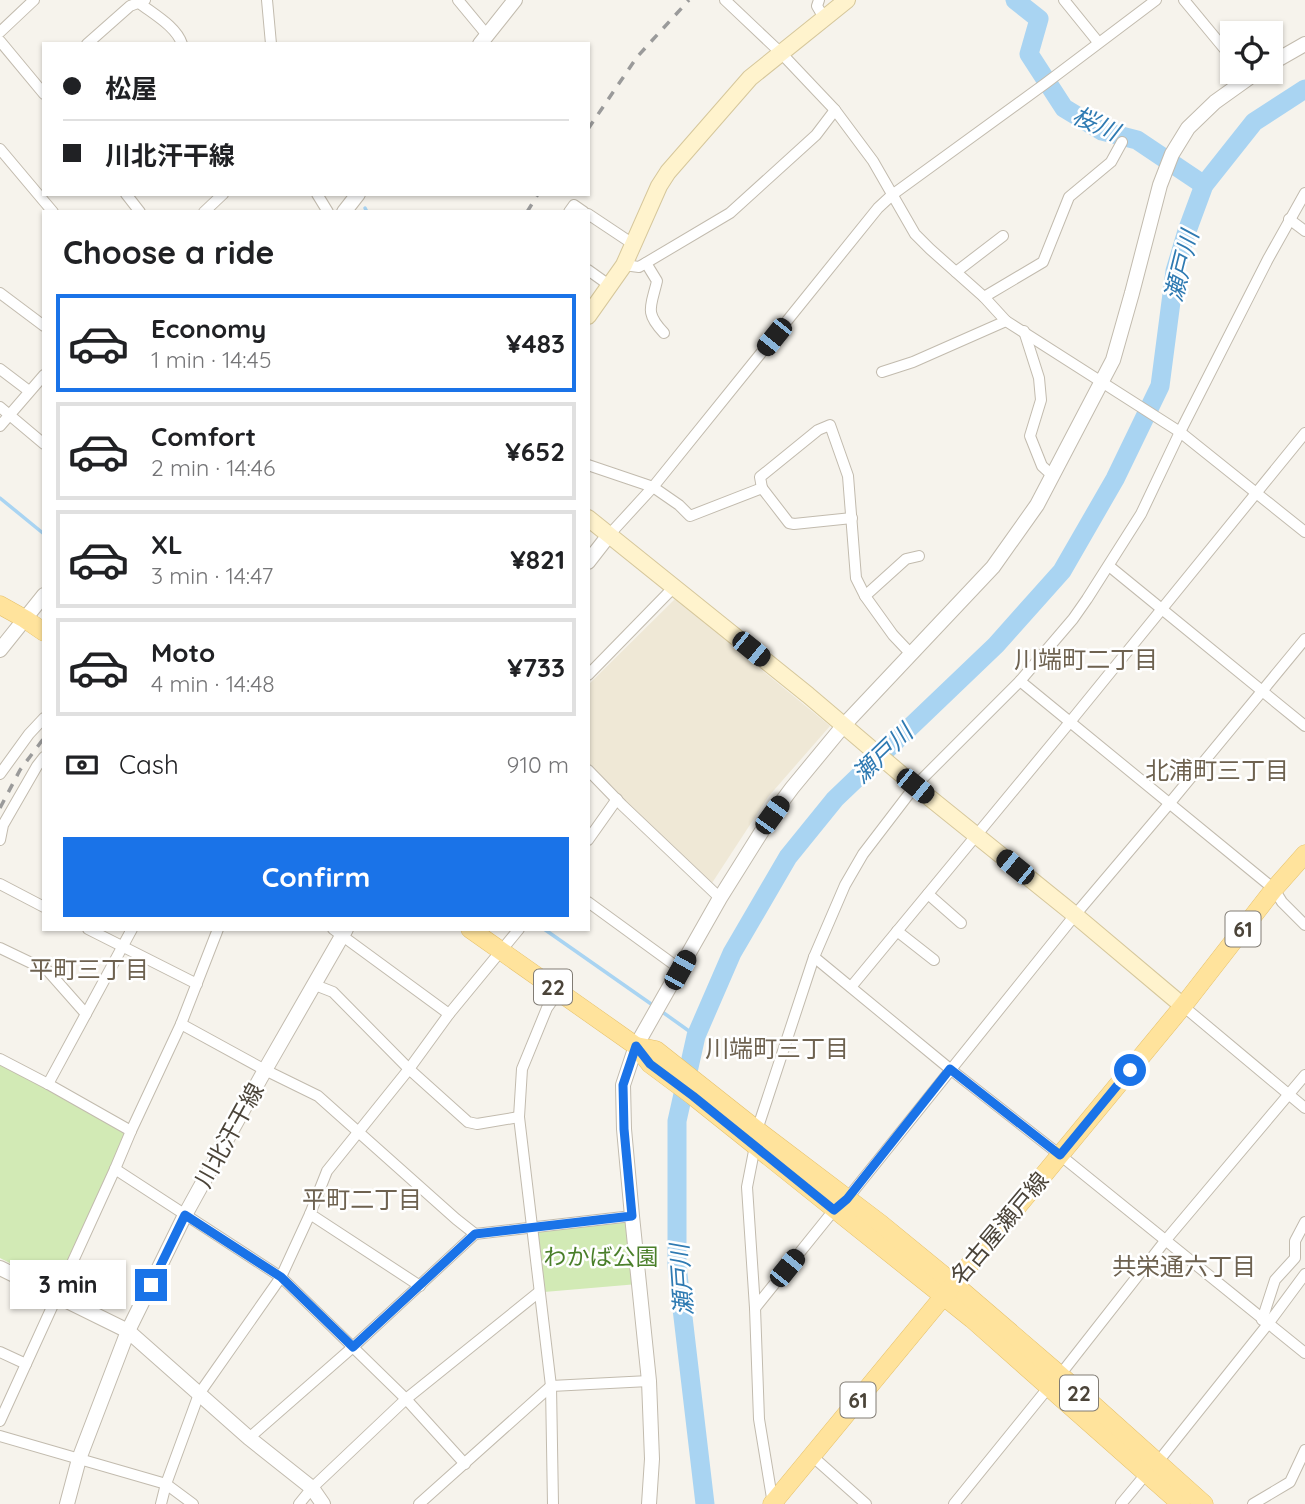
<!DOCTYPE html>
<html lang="en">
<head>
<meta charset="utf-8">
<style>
  body { margin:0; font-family:Quicksand,"Noto Sans JP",sans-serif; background:#f2f2f2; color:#202124; height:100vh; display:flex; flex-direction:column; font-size:26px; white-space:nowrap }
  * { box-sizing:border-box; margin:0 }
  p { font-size:23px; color:#757577 }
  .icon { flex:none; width:38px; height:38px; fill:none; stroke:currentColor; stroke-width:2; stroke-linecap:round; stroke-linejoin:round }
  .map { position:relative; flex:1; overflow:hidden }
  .sheet { position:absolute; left:42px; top:210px; width:548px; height:721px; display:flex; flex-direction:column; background:#fff; border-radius:0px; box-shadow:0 2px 5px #0004 }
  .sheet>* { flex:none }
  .top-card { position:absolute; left:42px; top:42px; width:548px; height:154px; border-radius:0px; box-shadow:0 2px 5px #0004; display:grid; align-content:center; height:154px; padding:0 21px; background:#fff }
  .fabs { position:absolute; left:1220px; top:21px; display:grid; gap:14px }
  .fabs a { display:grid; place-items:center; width:63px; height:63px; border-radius:0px; background:#fff; box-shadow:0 2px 5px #0004; font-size:35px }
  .end { position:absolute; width:32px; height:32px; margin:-16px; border:9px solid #1a73e8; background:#fff; box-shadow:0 0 0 4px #fff }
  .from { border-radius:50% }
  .bubble { position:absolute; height:49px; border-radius:0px; background:#fff; box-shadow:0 2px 5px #0004; font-size:23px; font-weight:700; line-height:49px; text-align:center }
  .car { position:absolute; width:21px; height:42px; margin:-21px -10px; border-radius:9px; box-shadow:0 0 5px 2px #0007; background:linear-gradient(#222 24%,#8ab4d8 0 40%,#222 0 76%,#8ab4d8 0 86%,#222 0) }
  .top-card b { display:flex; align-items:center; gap:24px; height:66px; font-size:26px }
  .top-card b+b { border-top:2px solid #e0e0e0 }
  .top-card i { width:18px; height:18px; background:#202124 }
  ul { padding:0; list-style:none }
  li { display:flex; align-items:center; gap:21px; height:98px; margin:0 14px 10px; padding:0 7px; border:4px solid #e0e0e0; border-radius:0px }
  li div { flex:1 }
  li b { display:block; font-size:26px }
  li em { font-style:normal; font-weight:700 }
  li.current { border-color:#1a73e8 }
  li>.icon { width:63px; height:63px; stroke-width:1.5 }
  h2 { padding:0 21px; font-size:32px; line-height:84px }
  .pay { display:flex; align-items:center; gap:18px; height:77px; padding:0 21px; font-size:26px }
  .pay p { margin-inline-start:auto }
  .button { display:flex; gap:14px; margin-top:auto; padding:14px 21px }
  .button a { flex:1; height:80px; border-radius:0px; background:#1a73e8; color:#fff; font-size:28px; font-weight:700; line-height:80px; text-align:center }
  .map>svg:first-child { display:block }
  .education { fill:#efe8d6 }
  .green { fill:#d2eab5 }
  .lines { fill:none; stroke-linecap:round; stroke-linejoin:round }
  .stream { stroke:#a9d4f2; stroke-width:3.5 }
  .river { stroke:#a9d4f2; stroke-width:19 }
  .minor-casing { stroke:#c2bbae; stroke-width:12 }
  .tertiary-casing { stroke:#c2bbae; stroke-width:16 }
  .secondary-casing { stroke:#d6c79b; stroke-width:18 }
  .primary-casing { stroke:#e6c16a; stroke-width:19 }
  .minor { stroke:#fff; stroke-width:10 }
  .tertiary { stroke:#fff; stroke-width:14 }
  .secondary { stroke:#fff3cd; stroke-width:16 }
  .primary { stroke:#ffe39c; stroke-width:18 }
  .rail { stroke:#9a9a9a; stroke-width:3.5; stroke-dasharray:9 9; stroke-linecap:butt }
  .route { stroke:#1a73e8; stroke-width:9 }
  .labels { text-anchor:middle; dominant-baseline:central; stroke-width:5; stroke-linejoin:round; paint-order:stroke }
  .shield { fill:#fff; stroke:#817c74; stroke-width:2 }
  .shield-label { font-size:21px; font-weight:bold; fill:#4b4439 }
  .street-label { font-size:23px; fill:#4b4439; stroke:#fff }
  .park-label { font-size:23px; fill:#4a7f2a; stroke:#fff }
  .water-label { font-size:24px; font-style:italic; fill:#2e7ab2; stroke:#fff }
  .neighbourhood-label { font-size:24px; fill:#6e6250; stroke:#fff }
</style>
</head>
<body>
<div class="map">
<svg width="1305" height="1504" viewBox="0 0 1305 1504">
  <rect width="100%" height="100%" fill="#f6f3ec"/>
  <path class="education" d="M 675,599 L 830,726 L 768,797 L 712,883 L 624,801 L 588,764 L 588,685 Z"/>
  <g class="green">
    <path d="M 0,1064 L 126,1132 L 56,1287 L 0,1258 Z"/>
    <path d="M 630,1220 L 638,1284 L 544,1292 L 537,1230 Z"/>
  </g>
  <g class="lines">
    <g class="stream">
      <path d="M 365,208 L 367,212"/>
      <path d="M 0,498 L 44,534"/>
      <path d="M 544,929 L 654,1006"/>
      <path d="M 661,1011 L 696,1036"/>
    </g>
    <g class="river">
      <path d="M 1015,0 L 1039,19 L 1029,54 L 1064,108 L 1102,131 L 1137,140 L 1204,185"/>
      <path d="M 705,1504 L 677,1266 L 677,1121 L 696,1036 L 732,953 L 788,857 L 835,799 L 996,645 L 1062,571 L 1115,479 L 1160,386 L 1175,271 L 1187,231 L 1204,185 L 1254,122 L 1305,89"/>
    </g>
    <defs>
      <g id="minor">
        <path d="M 267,0 L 271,44"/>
        <path d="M 458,0 L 487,35"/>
        <path d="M 725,0 L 781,53 L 835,110 L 873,161 L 915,234 L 930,249 L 984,297 L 1006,321 L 1180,432 L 1305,532"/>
        <path d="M 819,0 L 817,6 L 824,18"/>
        <path d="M 1064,0 L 1098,42"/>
        <path d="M 1184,0 L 1232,58"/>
        <path d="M 138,2 C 153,14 176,26 182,44"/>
        <path d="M 0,32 L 34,0"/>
        <path d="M 0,41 L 44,94"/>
        <path d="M 87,44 L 130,6 L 145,0"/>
        <path d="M 0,149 L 53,212"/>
        <path d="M 126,194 L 140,212"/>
        <path d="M 317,194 L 328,212"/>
        <path d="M 204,212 L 223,194"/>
        <path d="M 569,212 L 574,205 L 584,212"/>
        <path d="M 588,214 L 633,244"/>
        <path d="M 1289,219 L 1305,231"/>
        <path d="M 646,263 L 657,281 C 651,307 644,312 664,333"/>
        <path d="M 624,265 L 639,267 L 730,213 L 816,135 L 835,110"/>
        <path d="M 588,270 L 609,285"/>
        <path d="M 956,272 L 1003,236"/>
        <path d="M 0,293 L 44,326"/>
        <path d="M 984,297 L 1043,262 L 1069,197 L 1111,162 L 1122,142"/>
        <path d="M 1024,331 L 1039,378 L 1041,400 L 1030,436 L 1042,466 L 1053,476"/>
        <path d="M 0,369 L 29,391"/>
        <path d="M 882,372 L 913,362 L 1006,321"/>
        <path d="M 0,407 L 44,444"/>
        <path d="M 0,426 L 44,375"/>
        <path d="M 588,465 L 653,487 L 679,505 L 690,516 L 762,488 L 789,523 L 794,524 L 852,518"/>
        <path d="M 762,488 L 760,477 L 818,430 L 830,425 L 848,476 L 856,578 L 865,596 L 893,635 L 911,654"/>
        <path d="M 609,535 L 653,487 L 878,208 L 892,195 L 1046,83 L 1156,0"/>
        <path d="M 1109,566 L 1305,726"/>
        <path d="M 865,596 L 906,559 L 919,556"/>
        <path d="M 588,675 L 674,587"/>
        <path d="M 1020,681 L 1274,889 L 1282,902 L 1305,925"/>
        <path d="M 588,770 L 622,805 L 720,898"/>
        <path d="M 0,774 L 29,734 L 44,718"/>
        <path d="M 0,840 L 3,825 L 37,766 L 44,757"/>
        <path d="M 588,840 L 617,799"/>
        <path d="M 0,884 L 44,907"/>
        <path d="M 928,894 L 961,923"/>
        <path d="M 588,902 L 680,969"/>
        <path d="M 88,929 L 197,984"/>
        <path d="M 333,929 L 449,1014"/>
        <path d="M 897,931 L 934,960"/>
        <path d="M 0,948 L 48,971 L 86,1014"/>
        <path d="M 814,957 L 950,1069 L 1060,1155 L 1305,1353"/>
        <path d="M 315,985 L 333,992 L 409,1069 L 468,1122 L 477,1124 L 519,1117"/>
        <path d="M 851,987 L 1070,722 L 1305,433"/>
        <path d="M 1183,1006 L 1305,1108"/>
        <path d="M 181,1024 L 265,1070 L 318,1096 L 456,1219 L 475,1234"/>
        <path d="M 0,1059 L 48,1084 L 131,1131"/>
        <path d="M 48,1084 L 132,929"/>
        <path d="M 757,1130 L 814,957 L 845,885 L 863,854 L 915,786 L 1020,681 L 1073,619 L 1087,599 L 1141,514 L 1180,432 L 1268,259 L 1305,193"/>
        <path d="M 755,1146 L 747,1187 L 755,1308 L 759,1419 L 773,1504"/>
        <path d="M 115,1169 L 281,1277 L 406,1399 L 465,1464"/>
        <path d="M 310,1214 L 420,1286"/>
        <path d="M 755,1308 L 834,1210 L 847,1199 L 1075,915 L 1169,804 L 1305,639"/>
        <path d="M 1262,1320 L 1275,1280 L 1295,1258 L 1295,1241 L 1305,1222"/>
        <path d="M 0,1352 L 26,1364"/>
        <path d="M 1060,1375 L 1165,1241 L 1305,1075"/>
        <path d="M 0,1421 L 115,1169 L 131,1131 L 181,1024 L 218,929"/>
        <path d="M 0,1436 L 166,1484 L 193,1504"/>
        <path d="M 249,1438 L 353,1347 L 475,1234 L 632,1216"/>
        <path d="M 812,1456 L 866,1504"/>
        <path d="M 1157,1463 L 1268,1324 L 1305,1274"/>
        <path d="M 161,1504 L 166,1484 L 199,1394 L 281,1277 L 310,1214 L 327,1171 L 409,1069 L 449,1014 L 519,929"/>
        <path d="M 299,1504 L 312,1488 L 406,1399 L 539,1292"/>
        <path d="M 419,1504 L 551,1386 L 649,1381"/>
        <path d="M 553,1504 L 551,1386 L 519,1117 L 522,1069 L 547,1008 L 559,991"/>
        <path d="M 954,1504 L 1048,1388"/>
        <path d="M 1121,1504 L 1146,1474"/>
        <path d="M 1253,1504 L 1290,1482 L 1305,1450"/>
      </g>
      <g id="tertiary">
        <path d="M 480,44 L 515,0"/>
        <path d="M 1270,64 L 1305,44"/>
        <path d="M 344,212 L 358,194"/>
        <path d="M 588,562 L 609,535"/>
        <path d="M 0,650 L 44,595"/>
        <path d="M 0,1268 L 128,1331 L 249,1438 L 312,1488 L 323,1504"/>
        <path d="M 67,1504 L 79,1459 L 128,1331 L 185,1215 L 265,1070 L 346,929"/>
        <path d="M 649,1504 L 652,1459 L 649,1381 L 632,1216 L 624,1129 L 623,1085 L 636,1046 L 720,898 L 772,815 L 792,788 L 844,725 L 993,567 L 1037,505 L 1113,360 L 1132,293 L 1160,185 L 1172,154 L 1188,128 L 1215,102 L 1257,72"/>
      </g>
      <g id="secondary">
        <path d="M 588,316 L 624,265 L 659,186 L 668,172 L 750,78 L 847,0"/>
        <path d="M 588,518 L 808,695 L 915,786 L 1075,915 L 1183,1006"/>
      </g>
      <g id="primary">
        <path d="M 0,605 L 25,619 L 44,632"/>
        <path d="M 470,929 L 636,1046 L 650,1064 L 693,1096 L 972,1319 L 1181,1504"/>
        <path d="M 636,1046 L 656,1050 L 757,1130 L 881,1224 L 953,1283 L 1060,1375 L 1204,1504"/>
        <path d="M 772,1504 L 1183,1006 L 1274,889 L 1305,854"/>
      </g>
    </defs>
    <use href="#minor" class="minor-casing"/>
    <use href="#tertiary" class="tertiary-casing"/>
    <use href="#secondary" class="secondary-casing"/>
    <use href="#primary" class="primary-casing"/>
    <use href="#minor" class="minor"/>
    <use href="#tertiary" class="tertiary"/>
    <use href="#secondary" class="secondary"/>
    <use href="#primary" class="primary"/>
    <g class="rail">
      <path d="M 588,129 L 637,57 L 689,0"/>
      <path d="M 527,212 L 538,194"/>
      <path d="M 0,808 L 20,770 L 44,738"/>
    </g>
  </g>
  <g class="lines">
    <path class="route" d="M 151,1285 L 185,1215 L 281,1277 L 353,1347 L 475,1234 L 632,1216 L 624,1129 L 623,1085 L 636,1046 L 650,1064 L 693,1096 L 834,1210 L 847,1199 L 950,1069 L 1060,1155 L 1130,1070"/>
  </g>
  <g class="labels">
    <g class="shield">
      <rect x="1225.5" y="911.5" width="35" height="35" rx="5"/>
      <rect x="534" y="969.5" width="38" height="35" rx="5"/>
      <rect x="1060" y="1375.5" width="38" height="35" rx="5"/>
      <rect x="840.5" y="1382.5" width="35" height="35" rx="5"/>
    </g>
    <g class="shield-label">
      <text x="1243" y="929">61</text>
      <text x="553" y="987">22</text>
      <text x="1079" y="1393">22</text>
      <text x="858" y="1400">61</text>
    </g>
    <g class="street-label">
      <text transform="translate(229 1135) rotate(-61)">川北汗干線</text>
      <text transform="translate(999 1228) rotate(-50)">名古屋瀬戸線</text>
    </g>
    <g class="park-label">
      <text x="601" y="1256">わかば公園</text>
    </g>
    <g class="water-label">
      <text transform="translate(1096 123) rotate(24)">桜川</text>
      <text transform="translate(1181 266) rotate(-76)">瀬戸川</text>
      <text transform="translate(882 753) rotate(-44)">瀬戸川</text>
      <text transform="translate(681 1280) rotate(-94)">瀬戸川</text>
    </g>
    <g class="neighbourhood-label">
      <text x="1086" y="659">川端町二丁目</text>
      <text x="1217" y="770">北浦町三丁目</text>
      <text x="89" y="969">平町三丁目</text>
      <text x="777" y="1048">川端町三丁目</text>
      <text x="362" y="1199">平町二丁目</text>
      <text x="1184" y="1266">共栄通六丁目</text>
    </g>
  </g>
</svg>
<div class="fabs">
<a><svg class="icon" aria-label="locate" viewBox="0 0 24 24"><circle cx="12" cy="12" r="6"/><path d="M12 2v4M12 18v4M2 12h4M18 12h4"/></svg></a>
</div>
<i class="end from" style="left:1130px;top:1070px"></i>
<i class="end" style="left:151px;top:1285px"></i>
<div class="bubble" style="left:10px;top:1260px;width:116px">3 min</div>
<i class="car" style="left:774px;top:337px;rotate:219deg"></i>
<i class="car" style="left:751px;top:649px;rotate:129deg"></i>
<i class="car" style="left:915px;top:786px;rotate:129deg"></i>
<i class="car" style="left:772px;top:815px;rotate:36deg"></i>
<i class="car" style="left:1015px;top:867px;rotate:309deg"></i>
<i class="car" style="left:680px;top:970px;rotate:29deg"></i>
<i class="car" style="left:787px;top:1268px;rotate:39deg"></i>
<div class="top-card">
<b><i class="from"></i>松屋</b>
<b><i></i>川北汗干線</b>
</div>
<section class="sheet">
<h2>Choose a ride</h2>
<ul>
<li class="current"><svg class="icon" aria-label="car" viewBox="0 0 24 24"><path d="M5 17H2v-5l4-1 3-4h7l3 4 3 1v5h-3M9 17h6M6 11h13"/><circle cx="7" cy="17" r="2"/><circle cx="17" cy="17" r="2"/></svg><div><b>Economy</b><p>1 min · 14:45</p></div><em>¥483</em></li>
<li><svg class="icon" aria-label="car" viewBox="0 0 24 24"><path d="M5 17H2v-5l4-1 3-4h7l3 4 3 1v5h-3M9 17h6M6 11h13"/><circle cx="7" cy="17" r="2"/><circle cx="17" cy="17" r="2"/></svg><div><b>Comfort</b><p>2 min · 14:46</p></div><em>¥652</em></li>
<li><svg class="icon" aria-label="car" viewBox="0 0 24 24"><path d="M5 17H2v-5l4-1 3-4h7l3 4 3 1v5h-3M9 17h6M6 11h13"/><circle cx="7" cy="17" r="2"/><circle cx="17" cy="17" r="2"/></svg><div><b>XL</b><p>3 min · 14:47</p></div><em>¥821</em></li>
<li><svg class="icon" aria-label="car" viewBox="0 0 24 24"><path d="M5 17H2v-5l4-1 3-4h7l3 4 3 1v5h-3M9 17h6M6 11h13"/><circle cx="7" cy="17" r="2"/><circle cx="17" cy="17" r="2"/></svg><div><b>Moto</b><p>4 min · 14:48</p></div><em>¥733</em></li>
</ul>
<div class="pay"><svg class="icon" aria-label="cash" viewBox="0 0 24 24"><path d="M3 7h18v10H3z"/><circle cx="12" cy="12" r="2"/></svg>Cash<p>910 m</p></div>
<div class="button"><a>Confirm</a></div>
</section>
</div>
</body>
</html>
